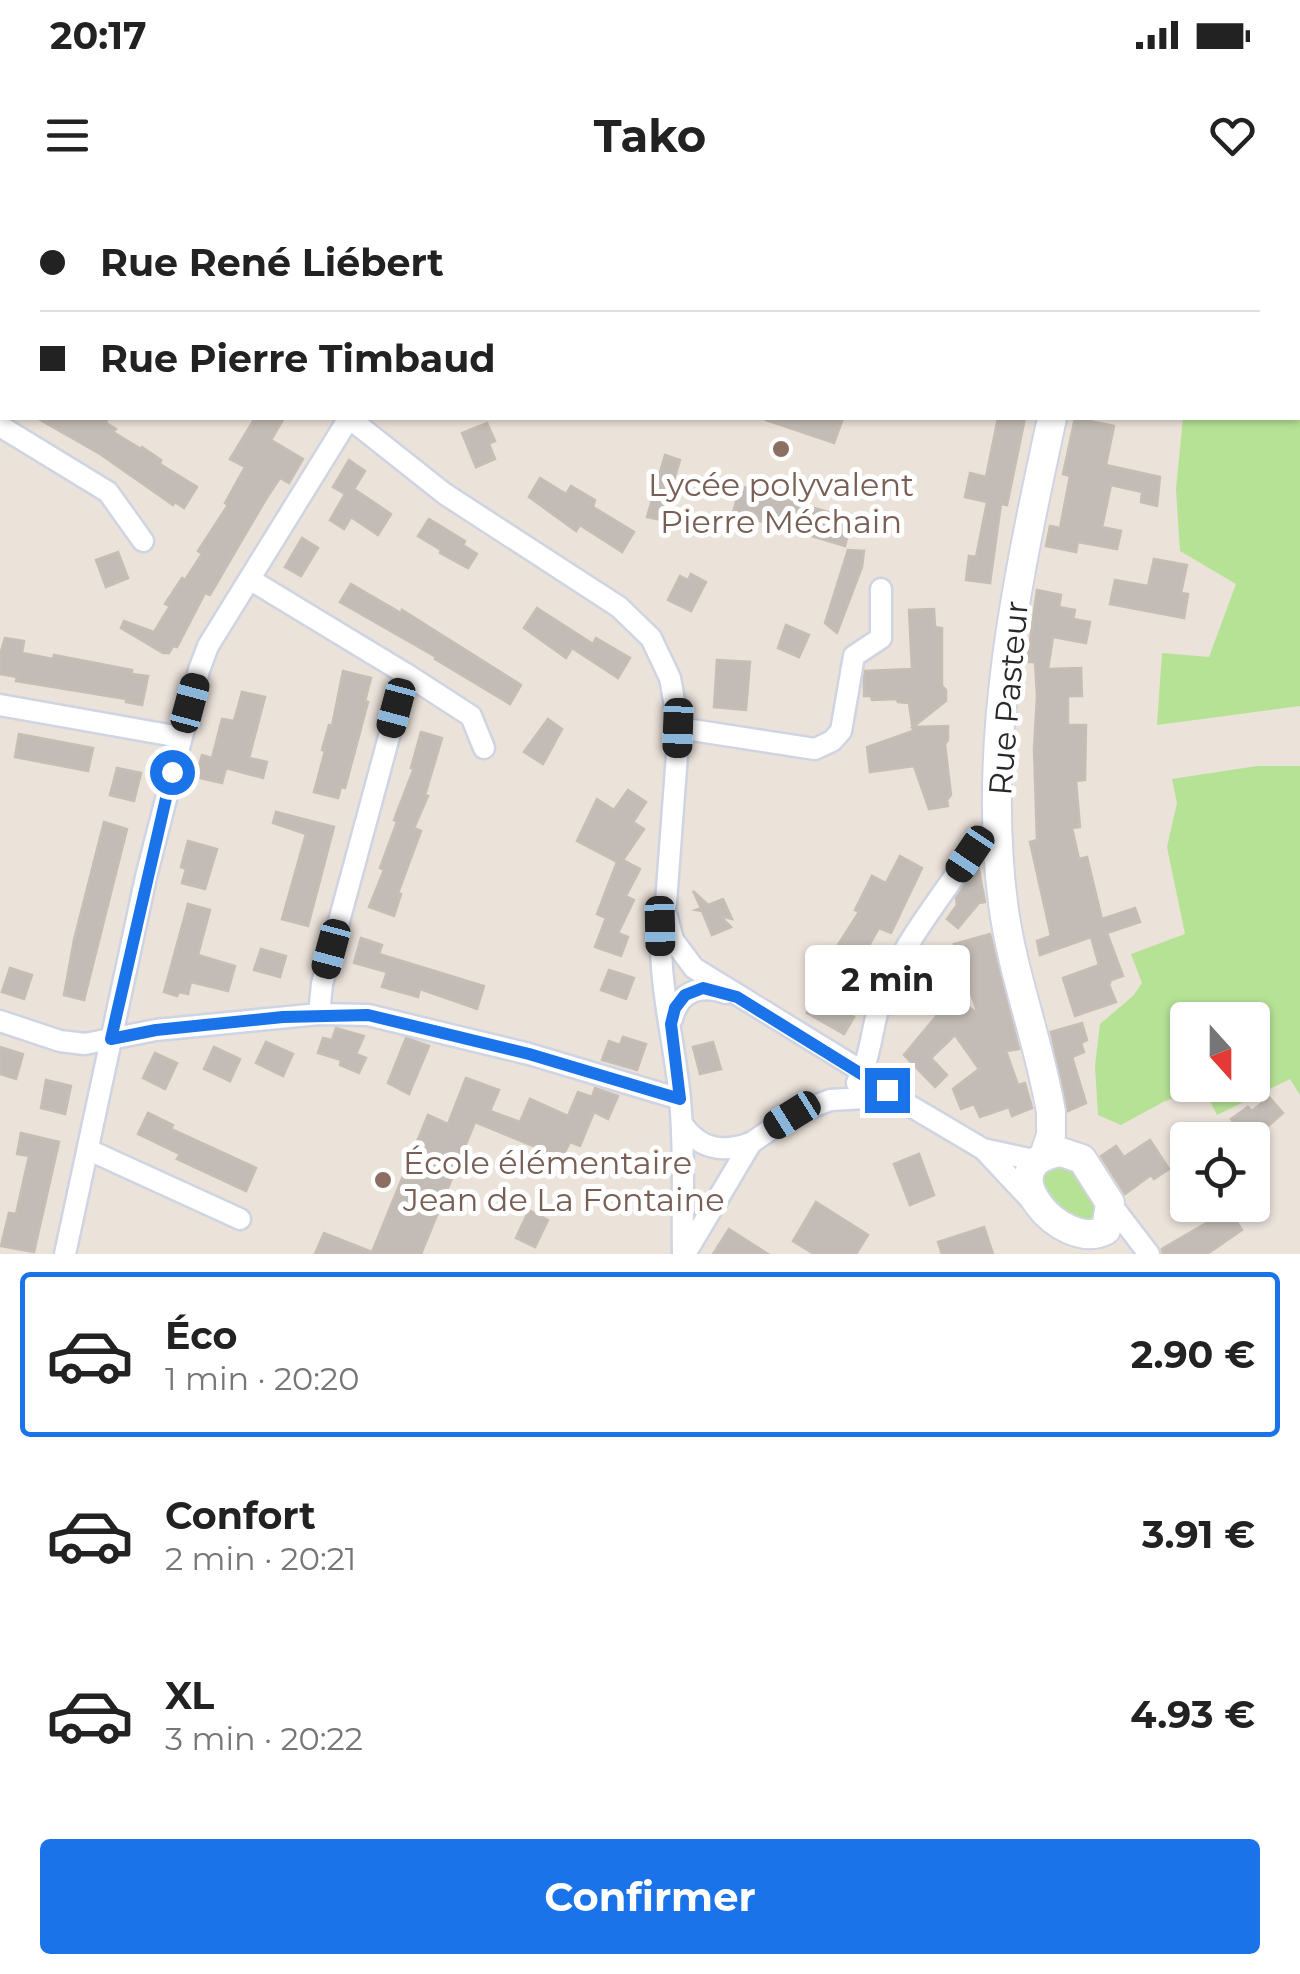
<!DOCTYPE html>
<html lang="fr">
<head>
<meta charset="utf-8">
<style>
  body { margin:0; font-family:Montserrat,sans-serif; background:#f6f6f6; color:#222; height:100vh; display:flex; flex-direction:column; font-size:38px; white-space:nowrap }
  * { box-sizing:border-box; margin:0 }
  p { font-size:32px; color:#767676 }
  .icon { flex:none; width:55px; height:55px; fill:none; stroke:currentColor; stroke-width:2; stroke-linecap:round; stroke-linejoin:round }
  .map { position:relative; height:1054px; overflow:hidden }
  .details { display:flex; flex-direction:column; background:#fff; flex:1 }
  .details>* { flex:none }
  .guide { position:absolute; left:0px; top:0px; width:1300px; height:220px; box-shadow:0 2px 8px #0004; display:grid; align-content:center; height:220px; padding:0 40px; background:#fff }
  .needle { width:65px; rotate:159deg }
  .fabs { position:absolute; left:1170px; top:802px; display:grid; gap:20px }
  .fabs a { display:grid; place-items:center; width:100px; height:100px; border-radius:10px; background:#fff; box-shadow:0 2px 8px #0004; font-size:50px }
  .end { position:absolute; width:45px; height:45px; margin:-22px; border:12px solid #1a73e8; background:#fff; box-shadow:0 0 0 5px #fff }
  .from { border-radius:50% }
  .bubble { position:absolute; height:70px; border-radius:10px; background:#fff; box-shadow:0 2px 8px #0004; font-size:32px; font-weight:700; line-height:70px; text-align:center }
  .car { position:absolute; width:30px; height:60px; margin:-30px -15px; border-radius:12px; box-shadow:0 0 8px 2px #0007; background:linear-gradient(#222 24%,#8ab4d8 0 40%,#222 0 76%,#8ab4d8 0 86%,#222 0) }
  .guide b { display:flex; align-items:center; gap:35px; height:95px; font-size:38px }
  .guide b+b { border-top:2px solid #e0e0e0 }
  .guide i { width:25px; height:25px; background:#222 }
  ul { padding:18px 0 0; list-style:none }
  li { display:flex; align-items:center; gap:30px; height:165px; margin:0 20px 15px; padding:0 20px; border:5px solid transparent; border-radius:10px }
  li div { flex:1 }
  li b { display:block; font-size:38px }
  li em { font-style:normal; font-weight:700 }
  li.selected { border-color:#1a73e8 }
  li>.icon { width:90px; height:90px; stroke-width:1.5 }
  .action { display:flex; gap:20px; margin-top:auto; padding:20px 40px }
  .action a { flex:1; height:115px; border-radius:10px; background:#1a73e8; color:#fff; font-size:40px; font-weight:700; line-height:115px; text-align:center }
  .status { display:flex; justify-content:space-between; align-items:center; height:70px; padding:0 50px; background:#fff; direction:ltr }
  .status svg { height:28px; fill:currentColor }
  header { display:flex; justify-content:space-between; align-items:center; height:130px; padding:0 40px; background:#fff; font-size:45px; font-weight:700 }
  .map>svg:first-child { display:block }
  .green { fill:#b6e295; fill-rule:evenodd }
  .building { fill:#c3bcb6; stroke:#c6beb4; stroke-width:2.5 }
  .lines { fill:none; stroke-linecap:round; stroke-linejoin:round }
  .minor-casing { stroke:#cfd4e2; stroke-width:25 }
  .secondary-casing { stroke:#cfd4e2; stroke-width:32 }
  .minor { stroke:#fff; stroke-width:20 }
  .secondary { stroke:#fff; stroke-width:28 }
  .route { stroke:#1a73e8; stroke-width:12 }
  .education-dot { fill:#8d6e63; stroke:#fff; stroke-width:4 }
  .labels { text-anchor:middle; dominant-baseline:central; stroke-width:10; stroke-linejoin:round; paint-order:stroke }
  .education-label { font-size:32px; fill:#785e54; stroke:#fff }
  .street-label { font-size:32px; fill:#282828; stroke:#fff }
</style>
</head>
<body>
<div class="status"><b>20:17</b><svg viewBox="0 0 49 12"><path d="M0 12V9h3v3zM5 12V6h3v6zM10 12V3h3v9zM15 12V0h3v12zM26 1h20v11H26zM47 4h2v5h-2z"/></svg></div>
<header><svg class="icon" aria-label="menu" viewBox="0 0 24 24"><path d="M4 6h16M4 12h16M4 18h16"/></svg>Tako<svg class="icon" aria-label="heart" viewBox="0 0 24 24"><path d="M12 20l-8-8c-3-5 5-10 8-4 3-6 11-1 8 4z"/></svg></header>
<div class="map">
<svg width="1300" height="1054" viewBox="0 0 1300 1054">
  <rect width="100%" height="100%" fill="#ebe2da"/>
  <g class="green">
    <path d="M 1238,0 L 1300,0 L 1300,506 L 1157,525 L 1162,453 L 1209,457 L 1236,384 L 1180,351 L 1176,289 L 1183,218 L 1298,218 L 1298,2 Z"/>
    <path d="M 1257,566 L 1300,566 L 1300,895 L 1290,879 L 1217,915 L 1203,887 L 1163,902 L 1121,925 L 1098,915 L 1095,866 L 1100,824 L 1133,796 L 1142,783 L 1131,754 L 1185,734 L 1167,647 L 1177,603 L 1172,579 ZM 1252,820 L 1252,885 L 1188,885 L 1188,820 Z"/>
    <path d="M 1068,960 L 1104,1009 L 1101,1019 L 1061,1035 L 1038,972 Z"/>
  </g>
  <g class="building">
    <path d="M 37,218 L 108,218 L 106,223 L 116,229 L 113,232 L 141,249 L 142,247 L 161,260 L 160,264 L 197,287 L 184,308 L 175,302 L 173,305 L 100,254 Z"/>
    <path d="M 255,218 L 284,218 L 271,240 L 303,259 L 289,283 L 280,278 L 266,299 L 210,395 L 205,393 L 177,447 L 173,446 L 169,453 L 163,453 L 121,428 L 124,421 L 154,432 L 170,406 L 165,404 L 182,378 L 185,380 L 202,354 L 198,351 L 228,305 L 225,303 L 245,267 L 230,259 Z"/>
    <path d="M 767,218 L 843,218 L 834,243 L 766,220 Z"/>
    <path d="M 998,218 L 1025,218 L 1007,305 L 1001,304 L 990,383 L 966,380 L 969,356 L 976,357 L 987,302 L 965,297 L 970,273 L 986,277 Z"/>
    <path d="M 1075,218 L 1114,226 L 1106,265 L 1160,277 L 1157,306 L 1141,302 L 1142,292 L 1111,285 L 1102,327 L 1121,331 L 1117,349 L 1078,342 L 1076,352 L 1046,346 L 1050,326 L 1060,328 L 1070,276 L 1063,274 Z"/>
    <path d="M 487,223 L 495,241 L 489,244 L 495,259 L 476,267 L 462,233 Z"/>
    <path d="M 665,255 L 680,260 L 662,320 L 647,317 Z"/>
    <path d="M 349,260 L 365,271 L 354,289 L 391,314 L 378,335 L 351,317 L 344,329 L 330,320 L 345,294 L 333,287 Z"/>
    <path d="M 540,278 L 566,294 L 571,286 L 595,300 L 593,307 L 634,332 L 622,352 L 580,325 L 576,331 L 529,297 Z"/>
    <path d="M 740,286 L 852,319 L 845,346 L 733,313 Z"/>
    <path d="M 429,319 L 465,341 L 463,345 L 477,354 L 468,368 L 440,353 L 441,350 L 418,336 Z"/>
    <path d="M 302,338 L 318,348 L 301,376 L 285,367 Z"/>
    <path d="M 848,350 L 864,351 L 862,367 L 837,433 L 825,423 Z"/>
    <path d="M 118,352 L 128,378 L 106,387 L 96,360 Z"/>
    <path d="M 1154,359 L 1187,365 L 1181,393 L 1188,394 L 1184,418 L 1110,404 L 1115,380 L 1148,386 Z"/>
    <path d="M 691,374 L 706,382 L 691,411 L 668,400 L 680,376 L 688,380 Z"/>
    <path d="M 351,384 L 401,413 L 402,410 L 521,485 L 510,504 L 435,459 L 436,457 L 340,402 Z"/>
    <path d="M 1037,390 L 1061,395 L 1059,407 L 1075,410 L 1073,419 L 1090,422 L 1086,443 L 1053,437 L 1048,469 L 1081,468 L 1082,496 L 1068,496 L 1068,525 L 1086,525 L 1085,580 L 1076,581 L 1080,627 L 1072,628 L 1079,659 L 1087,657 L 1102,719 L 1135,708 L 1140,722 L 1107,733 L 1123,776 L 1111,780 L 1109,785 L 1116,802 L 1075,816 L 1063,778 L 1099,765 L 1091,737 L 1040,755 L 1037,741 L 1051,736 L 1030,642 L 1037,640 L 1034,549 L 1037,496 L 1035,462 L 1027,462 Z"/>
    <path d="M 537,408 L 593,444 L 596,438 L 630,458 L 618,478 L 572,448 L 566,458 L 524,428 Z"/>
    <path d="M 934,409 L 935,427 L 942,428 L 942,486 L 946,490 L 946,501 L 913,527 L 948,526 L 948,540 L 945,544 L 951,595 L 947,600 L 948,606 L 929,609 L 914,566 L 870,572 L 867,547 L 913,531 L 909,503 L 898,502 L 897,499 L 872,500 L 871,496 L 864,496 L 864,476 L 865,471 L 912,469 L 909,410 Z"/>
    <path d="M 786,425 L 809,435 L 799,457 L 778,448 Z"/>
    <path d="M 5,438 L 24,441 L 22,453 L 53,459 L 54,455 L 132,470 L 132,474 L 148,476 L 142,505 L 126,502 L 126,499 L 16,481 L 17,477 L 0,474 L 0,455 Z"/>
    <path d="M 717,460 L 750,462 L 746,510 L 714,507 Z"/>
    <path d="M 343,471 L 371,478 L 365,501 L 368,502 L 345,588 L 341,587 L 338,598 L 314,592 L 325,551 L 322,550 L 329,525 L 332,526 Z"/>
    <path d="M 242,492 L 265,497 L 249,558 L 267,562 L 263,578 L 226,568 L 222,583 L 196,577 L 202,555 L 212,558 L 222,519 L 234,521 Z"/>
    <path d="M 548,519 L 562,529 L 543,564 L 524,552 Z"/>
    <path d="M 421,532 L 442,538 L 425,595 L 428,596 L 414,628 L 421,631 L 398,693 L 401,694 L 394,716 L 369,707 L 384,670 L 380,668 L 397,622 L 394,620 L 414,568 L 411,568 Z"/>
    <path d="M 19,534 L 93,548 L 88,571 L 15,557 Z"/>
    <path d="M 117,568 L 141,573 L 134,601 L 110,595 Z"/>
    <path d="M 628,590 L 646,602 L 633,622 L 644,629 L 623,660 L 640,669 L 626,696 L 634,700 L 618,733 L 628,737 L 621,756 L 595,747 L 606,718 L 597,714 L 617,662 L 577,641 L 597,599 L 614,610 Z"/>
    <path d="M 276,612 L 334,627 L 308,726 L 282,719 L 306,634 L 273,623 Z"/>
    <path d="M 104,622 L 127,629 L 84,800 L 64,795 L 74,740 Z"/>
    <path d="M 188,641 L 217,649 L 205,689 L 182,683 L 186,669 L 181,667 Z"/>
    <path d="M 900,656 L 922,668 L 891,733 L 879,728 L 859,763 L 854,760 L 831,800 L 854,817 L 844,834 L 807,813 L 828,778 L 820,773 L 859,712 L 855,710 L 872,676 L 886,683 Z"/>
    <path d="M 978,666 L 985,702 L 979,703 L 958,728 L 947,719 L 957,705 L 956,698 Z"/>
    <path d="M 693,691 L 708,705 L 723,699 L 732,719 L 720,716 L 731,727 L 712,735 L 702,711 L 696,710 L 701,708 Z"/>
    <path d="M 188,704 L 210,710 L 198,755 L 235,766 L 228,791 L 191,782 L 188,794 L 179,792 L 177,796 L 164,792 Z"/>
    <path d="M 990,734 L 1019,849 L 1006,851 L 1018,885 L 1025,883 L 1032,908 L 1012,916 L 1009,907 L 980,917 L 974,904 L 961,909 L 953,889 L 979,869 L 955,835 L 931,858 L 947,875 L 935,887 L 904,855 L 943,808 L 935,802 L 946,789 L 978,814 L 954,744 Z"/>
    <path d="M 361,738 L 382,745 L 379,754 L 484,786 L 477,809 L 420,789 L 418,797 L 382,787 L 387,772 L 354,763 Z"/>
    <path d="M 261,749 L 286,756 L 280,777 L 254,770 Z"/>
    <path d="M 10,768 L 32,775 L 24,799 L 2,792 Z"/>
    <path d="M 609,770 L 634,778 L 626,799 L 601,790 Z"/>
    <path d="M 1082,823 L 1087,840 L 1081,843 L 1084,852 L 1072,857 L 1086,903 L 1068,911 L 1051,832 Z"/>
    <path d="M 336,828 L 364,836 L 356,854 L 366,858 L 359,873 L 340,865 L 341,860 L 318,853 L 323,838 L 332,840 Z"/>
    <path d="M 623,837 L 646,844 L 637,870 L 602,860 L 609,841 L 620,845 Z"/>
    <path d="M 406,838 L 429,846 L 409,894 L 388,883 Z"/>
    <path d="M 266,842 L 293,854 L 283,876 L 256,863 Z"/>
    <path d="M 713,842 L 721,869 L 700,874 L 693,847 Z"/>
    <path d="M 0,847 L 23,854 L 16,879 L 0,874 Z"/>
    <path d="M 214,847 L 240,859 L 230,881 L 204,869 Z"/>
    <path d="M 155,853 L 177,863 L 165,889 L 143,878 Z"/>
    <path d="M 466,878 L 499,890 L 490,911 L 520,922 L 530,899 L 568,916 L 578,892 L 592,897 L 595,888 L 618,896 L 608,919 L 594,912 L 580,946 L 570,942 L 562,958 L 475,922 L 421,1054 L 315,1054 L 324,1033 L 372,1052 L 428,915 L 448,924 Z"/>
    <path d="M 46,880 L 71,886 L 65,914 L 41,908 Z"/>
    <path d="M 1269,897 L 1283,913 L 1252,940 L 1246,940 L 1231,919 L 1248,907 L 1252,911 Z"/>
    <path d="M 148,913 L 173,925 L 171,929 L 256,968 L 246,991 L 177,959 L 180,954 L 138,934 Z"/>
    <path d="M 21,933 L 59,942 L 34,1052 L 1,1046 L 9,1013 L 16,1014 L 29,956 L 17,954 Z"/>
    <path d="M 1150,940 L 1169,969 L 1154,979 L 1151,975 L 1125,994 L 1101,956 L 1116,946 L 1124,957 Z"/>
    <path d="M 919,954 L 934,995 L 910,1005 L 894,964 Z"/>
    <path d="M 816,1002 L 868,1035 L 856,1054 L 814,1054 L 793,1041 Z"/>
    <path d="M 529,1010 L 548,1020 L 535,1047 L 516,1038 Z"/>
    <path d="M 1229,1010 L 1242,1030 L 1207,1054 L 1163,1054 L 1162,1049 Z"/>
    <path d="M 984,1027 L 993,1054 L 942,1054 L 938,1042 Z"/>
    <path d="M 729,1029 L 768,1054 L 713,1054 Z"/>
  </g>
  <g class="lines">
    <defs>
      <g id="minor">
        <path d="M 68,0 L 71,2"/>
        <path d="M 0,226 L 108,292 L 143,341"/>
        <path d="M 251,380 L 406,474 L 322,784 L 319,814"/>
        <path d="M 406,474 L 471,516 L 484,548"/>
        <path d="M 0,505 L 180,537"/>
        <path d="M 679,528 L 815,549 L 832,541 L 841,531 L 854,456 L 881,438 L 881,389"/>
        <path d="M 667,717 L 673,740 L 694,768 L 863,872 L 902,900"/>
        <path d="M 672,819 C 679,791 700,784 726,793"/>
        <path d="M 0,821 L 60,841 L 85,844 L 156,830 L 319,814 L 368,815 L 529,854 L 680,899"/>
        <path d="M 857,883 C 874,851 871,819 886,786 C 907,739 941,697 970,654"/>
        <path d="M 682,924 C 700,950 723,953 751,943"/>
        <path d="M 89,950 L 240,1019"/>
        <path d="M 985,951 L 1033,1002"/>
        <path d="M 1110,1003 L 1149,1054"/>
        <path d="M 65,1054 L 146,677 L 199,470 L 208,446 L 349,218 L 445,294 L 619,407 L 651,438 L 670,478 L 679,528 L 666,702 C 651,761 675,838 680,900 C 685,951 682,1003 683,1054"/>
        <path d="M 685,1054 L 751,943 L 792,915 L 830,900 L 866,898 L 912,907 L 983,949 L 1038,961"/>
      </g>
      <g id="secondary">
        <path d="M 1105,2 L 1106,0"/>
        <path d="M 1061,952 L 1082,959 L 1110,1003 L 1106,1030 C 1063,1054 984,964 1061,952 Z"/>
        <path d="M 1044,956 L 1051,935 L 1051,912 C 1039,841 1012,774 1003,703 C 982,540 1018,376 1052,218"/>
      </g>
    </defs>
    <use href="#minor" class="minor-casing"/>
    <use href="#secondary" class="secondary-casing"/>
    <use href="#minor" class="minor"/>
    <use href="#secondary" class="secondary"/>
  </g>
  <g class="lines">
    <path class="route" d="M 172,572 L 111,839 L 156,830 L 283,817 L 368,815 L 529,854 L 680,899 L 671,824 L 675,808 L 685,795 L 703,788 L 737,797 L 887,890"/>
  </g>
  <g class="education-dot">
    <circle cx="781" cy="249" r="10"/>
    <circle cx="383" cy="980" r="10"/>
  </g>
  <g class="labels">
    <g class="education-label">
      <text x="781" y="284">Lycée polyvalent<tspan x="781" dy="37">Pierre Méchain</tspan></text>
      <text x="403" y="962" text-anchor="start">École élémentaire<tspan x="403" dy="37">Jean de La Fontaine</tspan></text>
    </g>
    <g class="street-label">
      <text transform="translate(1008 498) rotate(-85)">Rue Pasteur</text>
    </g>
  </g>
</svg>
<div class="fabs">
<a><svg class="needle" viewBox="-14 -14 28 28"><path d="M0-13l5 13h-10z" fill="#e53935"/><path d="M0 13l5-13h-10z" fill="#767676"/></svg></a>
<a><svg class="icon" aria-label="locate" viewBox="0 0 24 24"><circle cx="12" cy="12" r="6"/><path d="M12 2v4M12 18v4M2 12h4M18 12h4"/></svg></a>
</div>
<i class="end from" style="left:172px;top:572px"></i>
<i class="end" style="left:887px;top:890px"></i>
<div class="bubble" style="left:805px;top:745px;width:165px">2 min</div>
<i class="car" style="left:190px;top:503px;rotate:15deg"></i>
<i class="car" style="left:396px;top:508px;rotate:195deg"></i>
<i class="car" style="left:678px;top:528px;rotate:182deg"></i>
<i class="car" style="left:970px;top:654px;rotate:214deg"></i>
<i class="car" style="left:660px;top:726px;rotate:179deg"></i>
<i class="car" style="left:331px;top:749px;rotate:195deg"></i>
<i class="car" style="left:792px;top:915px;rotate:238deg"></i>
<div class="guide">
<b><i class="from"></i>Rue René Liébert</b>
<b><i></i>Rue Pierre Timbaud</b>
</div>
</div>
<section class="details">
<ul>
<li class="selected"><svg class="icon" aria-label="car" viewBox="0 0 24 24"><path d="M5 17H2v-5l4-1 3-4h7l3 4 3 1v5h-3M9 17h6M6 11h13"/><circle cx="7" cy="17" r="2"/><circle cx="17" cy="17" r="2"/></svg><div><b>Éco</b><p>1 min · 20:20</p></div><em>2.90 €</em></li>
<li><svg class="icon" aria-label="car" viewBox="0 0 24 24"><path d="M5 17H2v-5l4-1 3-4h7l3 4 3 1v5h-3M9 17h6M6 11h13"/><circle cx="7" cy="17" r="2"/><circle cx="17" cy="17" r="2"/></svg><div><b>Confort</b><p>2 min · 20:21</p></div><em>3.91 €</em></li>
<li><svg class="icon" aria-label="car" viewBox="0 0 24 24"><path d="M5 17H2v-5l4-1 3-4h7l3 4 3 1v5h-3M9 17h6M6 11h13"/><circle cx="7" cy="17" r="2"/><circle cx="17" cy="17" r="2"/></svg><div><b>XL</b><p>3 min · 20:22</p></div><em>4.93 €</em></li>
</ul>
<div class="action"><a>Confirmer</a></div>
</section>
</body>
</html>
